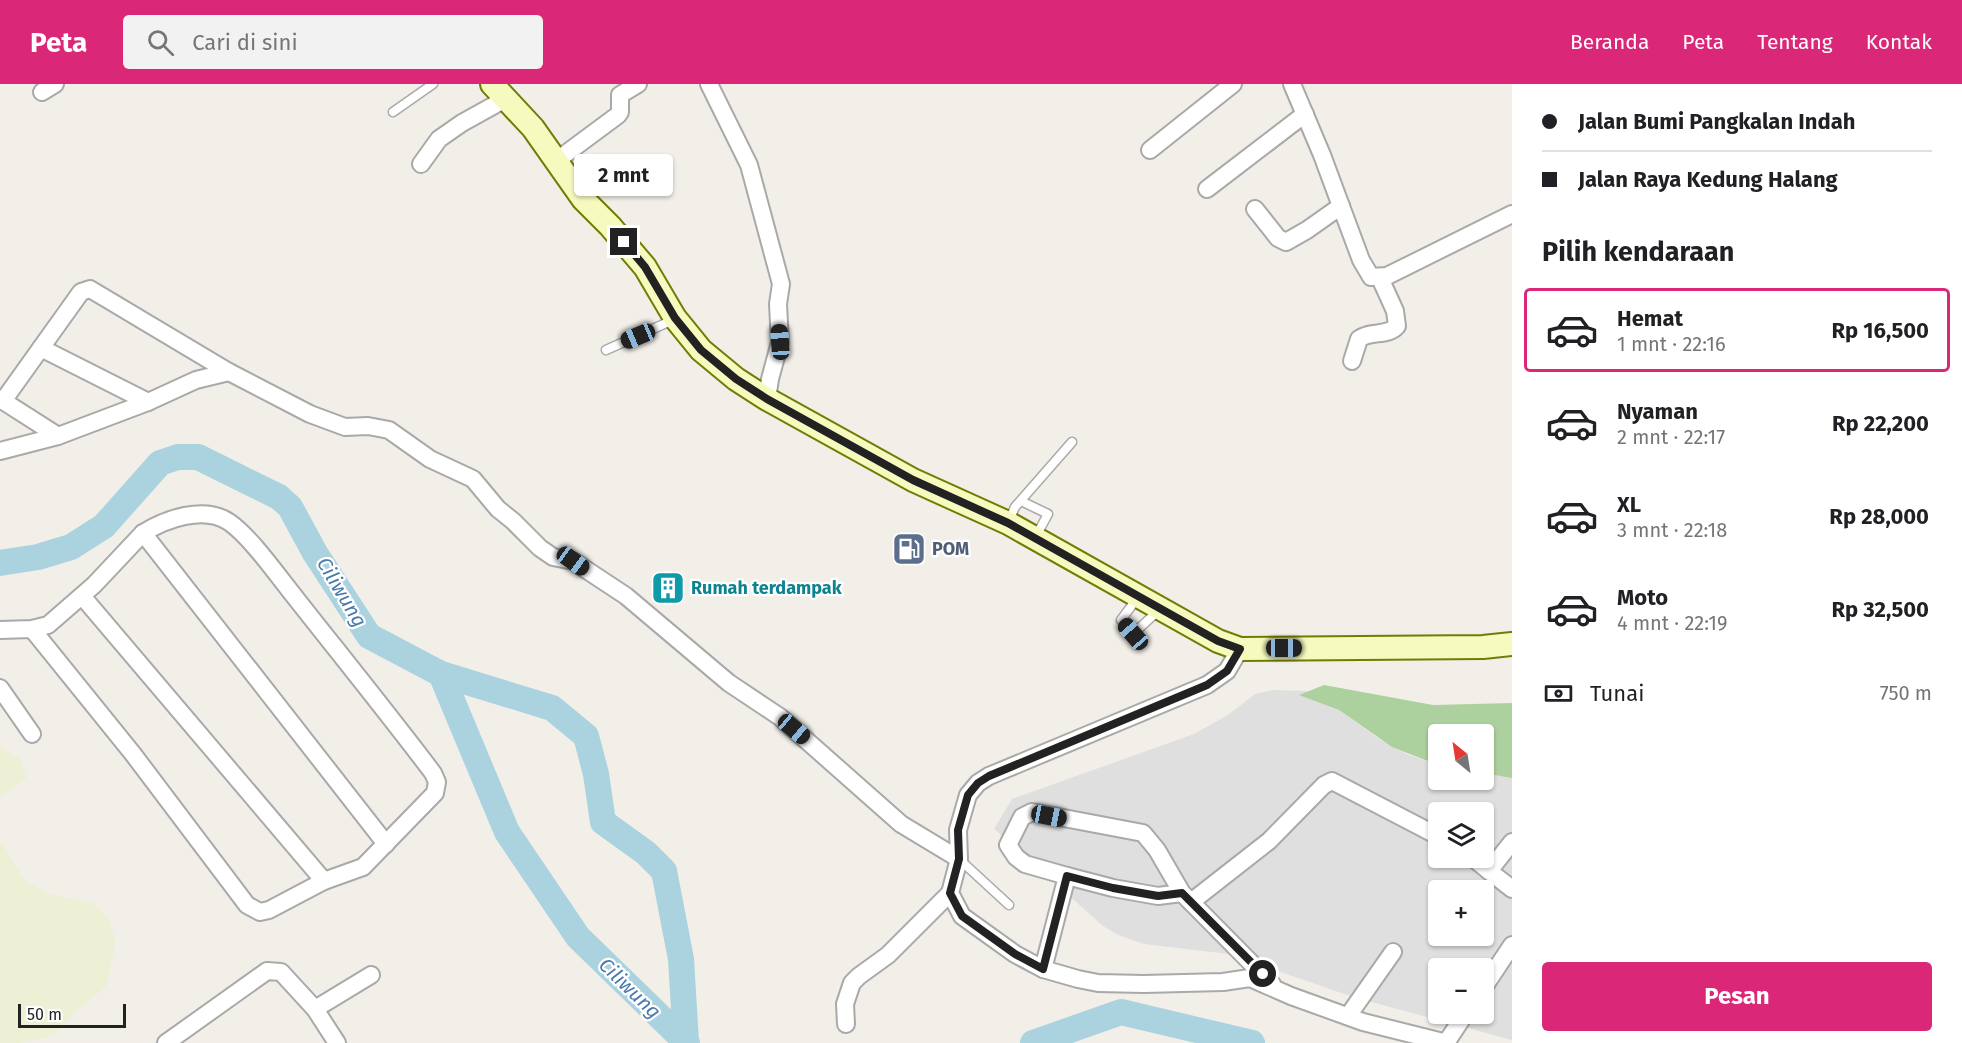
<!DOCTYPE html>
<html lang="id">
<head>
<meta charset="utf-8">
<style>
  body { margin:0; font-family:"Fira Sans",sans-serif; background:#f2f2f2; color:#202124; height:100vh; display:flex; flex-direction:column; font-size:22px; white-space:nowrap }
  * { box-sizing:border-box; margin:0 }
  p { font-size:20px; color:#757577 }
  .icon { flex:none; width:33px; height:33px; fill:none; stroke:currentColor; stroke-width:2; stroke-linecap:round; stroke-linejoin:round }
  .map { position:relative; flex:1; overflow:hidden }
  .side { display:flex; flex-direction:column; background:#fff; width:450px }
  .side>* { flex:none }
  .top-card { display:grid; align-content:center; height:132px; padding:0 30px; background:#fff }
  .needle { width:39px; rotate:330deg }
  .fabs { position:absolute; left:1428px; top:640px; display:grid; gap:12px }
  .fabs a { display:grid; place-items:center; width:66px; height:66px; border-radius:6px; background:#fff; box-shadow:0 2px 4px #0004; font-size:30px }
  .scale { position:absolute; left:18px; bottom:15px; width:108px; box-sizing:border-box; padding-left:6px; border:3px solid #222; border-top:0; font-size:16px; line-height:21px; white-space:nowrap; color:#222; -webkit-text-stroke:4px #fff; paint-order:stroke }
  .end { position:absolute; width:27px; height:27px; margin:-14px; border:8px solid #222; background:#fff; box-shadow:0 0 0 3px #fff }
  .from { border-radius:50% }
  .bubble { position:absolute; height:42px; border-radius:6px; background:#fff; box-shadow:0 2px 4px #0004; font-size:20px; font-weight:700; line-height:42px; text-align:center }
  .car { position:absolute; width:18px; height:36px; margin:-18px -9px; border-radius:8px; box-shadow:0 0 4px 2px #0007; background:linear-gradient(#222 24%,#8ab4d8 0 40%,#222 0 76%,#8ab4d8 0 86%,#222 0) }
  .top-card b { display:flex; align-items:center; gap:21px; height:57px; font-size:22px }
  .top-card b+b { border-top:2px solid #e0e0e0 }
  .top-card i { width:15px; height:15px; background:#202124 }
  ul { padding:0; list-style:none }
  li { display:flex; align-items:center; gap:18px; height:84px; margin:0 12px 9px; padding:0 18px; border:3px solid transparent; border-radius:6px }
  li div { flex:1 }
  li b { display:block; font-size:22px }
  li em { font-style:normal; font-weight:700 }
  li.active { border-color:#db2777 }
  li>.icon { width:54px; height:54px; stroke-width:1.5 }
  h2 { padding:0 30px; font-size:27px; line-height:72px }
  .pay { display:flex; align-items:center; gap:15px; height:66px; padding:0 30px; font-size:22px }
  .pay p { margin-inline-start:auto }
  .primary-button { display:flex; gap:12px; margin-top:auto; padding:12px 30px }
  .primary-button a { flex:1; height:69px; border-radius:6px; background:#db2777; color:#fff; font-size:24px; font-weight:700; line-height:69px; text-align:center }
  header { display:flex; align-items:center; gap:36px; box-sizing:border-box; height:84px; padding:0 30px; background:#db2777; color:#fff }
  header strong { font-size:28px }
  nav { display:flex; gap:33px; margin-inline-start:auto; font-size:21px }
  .search { width:420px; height:54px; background:#f2f2f2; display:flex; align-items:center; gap:15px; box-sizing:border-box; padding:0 21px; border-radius:6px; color:#757577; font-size:22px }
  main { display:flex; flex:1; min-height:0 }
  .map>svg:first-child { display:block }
  .residential { fill:#e0dfdf; fill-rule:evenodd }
  .farmland { fill:#eef0d5 }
  .forest { fill:#add19e }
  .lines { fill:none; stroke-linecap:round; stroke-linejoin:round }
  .river { stroke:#aad3df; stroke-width:26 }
  .service-casing { stroke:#a9a9a9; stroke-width:11 }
  .minor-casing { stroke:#a9a9a9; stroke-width:20 }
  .secondary-casing { stroke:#707d05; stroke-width:26 }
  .service { stroke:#fff; stroke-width:8 }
  .minor { stroke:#fff; stroke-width:16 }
  .secondary { stroke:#f7fabf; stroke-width:22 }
  .route { stroke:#222; stroke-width:8 }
  .labels { text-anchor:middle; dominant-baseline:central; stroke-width:4.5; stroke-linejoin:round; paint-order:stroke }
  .service-label { font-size:18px; font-weight:bold; fill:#4e5e75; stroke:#fff; text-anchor:start }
  .culture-label { font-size:18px; font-weight:bold; fill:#0d838f; stroke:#fff; text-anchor:start }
  .water-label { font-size:20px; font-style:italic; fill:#4a7aab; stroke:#fff }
</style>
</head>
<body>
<header>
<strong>Peta</strong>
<div class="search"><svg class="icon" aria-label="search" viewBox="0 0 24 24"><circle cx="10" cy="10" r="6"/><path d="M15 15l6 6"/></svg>Cari di sini</div>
<nav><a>Beranda</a><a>Peta</a><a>Tentang</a><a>Kontak</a></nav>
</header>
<main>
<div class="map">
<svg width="1512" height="959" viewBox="0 0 1512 959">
  <rect width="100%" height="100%" fill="#f2efe9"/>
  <path class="residential" d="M 1273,606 L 1309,607 L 1329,613 L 1339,626 L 1379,655 L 1407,670 L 1438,681 L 1438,696 L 1484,696 L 1484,687 L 1512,691 L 1512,956 L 1353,913 L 1229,870 L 1144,860 L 1118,851 L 1103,842 L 994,745 L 1012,715 L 1194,650 L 1228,631 L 1255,610 ZM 1438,729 L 1484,729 L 1484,774 L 1438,774 ZM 1438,807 L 1484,807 L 1484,852 L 1438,852 ZM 1438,885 L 1484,885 L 1484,930 L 1438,930 Z"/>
  <g class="farmland">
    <path d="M 0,663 L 20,675 L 27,694 L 0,714 Z"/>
    <path d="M 0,757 L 25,796 L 46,809 L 93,819 L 109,835 L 116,858 L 106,903 L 79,924 L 54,951 L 21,959 L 0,959 Z"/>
  </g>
  <path class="forest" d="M 1324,601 L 1433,621 L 1512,619 L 1512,694 L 1484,689 L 1484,651 L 1438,651 L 1438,681 L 1392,663 L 1339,626 L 1299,611 Z"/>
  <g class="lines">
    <g class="river">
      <path d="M 0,479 L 38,473 L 71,463 L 104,442 L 160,379 L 178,373 L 198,373 L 279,413 L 290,423 L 315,469 L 369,552 L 441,590 L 507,748 L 578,853 L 687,959"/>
      <path d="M 441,590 L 552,624 L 586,652 L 596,690 L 603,738 L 646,769 L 664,787 L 681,875 L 686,958"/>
      <path d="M 1033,959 L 1121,928 L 1252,959"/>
    </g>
    <defs>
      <g id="service">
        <path d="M 393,28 L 433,0"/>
        <path d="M 606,266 L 675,235"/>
        <path d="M 1021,417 L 1048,430 L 1035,454"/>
        <path d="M 1008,439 L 1015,423 L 1072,358"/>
        <path d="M 1138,513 L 1121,536 L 1133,550 L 1159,526"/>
        <path d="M 959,775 L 1009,821"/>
      </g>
      <g id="minor">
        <path d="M 709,0 L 749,81 L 781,200 L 778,220 L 780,258 L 770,295 L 767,315"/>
        <path d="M 1292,0 L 1322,71 L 1361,176 L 1371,193 L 1387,192 L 1512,130"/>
        <path d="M 42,8 L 55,0"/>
        <path d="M 1150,66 L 1233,0"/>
        <path d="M 556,77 L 618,31 L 620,28 L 620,11 L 638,0"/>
        <path d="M 421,80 L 439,55 L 462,39 L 507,14"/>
        <path d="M 1207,105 L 1305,30"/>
        <path d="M 1255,125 L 1278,154 L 1286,158 L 1307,146 L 1341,122"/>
        <path d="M 41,264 L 148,318"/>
        <path d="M 1352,277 L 1359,255 C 1371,246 1387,253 1397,242 L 1395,227 L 1380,194"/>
        <path d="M 0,315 L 58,352"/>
        <path d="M 3,317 L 81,208 L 90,205 L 229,288 L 310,330 L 345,343 L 368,342 L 389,346 L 430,375 L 473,395 L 498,425 L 513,437 L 540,464 L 553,473 L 573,477 L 626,512 L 729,599 L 780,633 L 901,740 L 959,775"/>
        <path d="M 0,367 L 58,352 L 148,318 L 196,296 L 229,288"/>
        <path d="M 143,449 L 386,760"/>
        <path d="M 82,512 L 324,797"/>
        <path d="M 0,546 L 32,545 L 48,541 L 94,501 L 143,449 C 166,435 204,421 229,438 C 251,453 280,495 298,517 C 343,574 389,631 433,689 L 437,698 L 435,709 L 363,783 L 324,797 L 269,826 L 260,828 L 247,821 L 133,670 L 32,545"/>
        <path d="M 1240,565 L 1227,587 L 1207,601 L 989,692 L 978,699 L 968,711 L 958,746 L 959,775 L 950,809 L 962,832 L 1015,870 L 1043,885 L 1078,895 L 1098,899 L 1144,900 L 1223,898 L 1250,894 L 1291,912 L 1363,938 L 1447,959"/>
        <path d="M 0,604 L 32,650"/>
        <path d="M 1512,758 L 1489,787 L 1512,805"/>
        <path d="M 1473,774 L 1489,787"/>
        <path d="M 1182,809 L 1158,812 L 1113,804 L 1067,792 L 1025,780 L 1016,773 L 1008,761 L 1022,733 L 1032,728 L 1143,749 L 1157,766 L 1182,809 L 1272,900"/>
        <path d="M 1191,818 L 1269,757 L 1324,701 L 1332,697 L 1432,749"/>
        <path d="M 1043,885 L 1067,792"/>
        <path d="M 1484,903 L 1512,861"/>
        <path d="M 315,925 L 371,891"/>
        <path d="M 1348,932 L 1393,868"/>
        <path d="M 846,940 L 845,920 L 852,899 L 859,892 L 888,871 L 950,809"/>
        <path d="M 166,959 L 267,887 L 281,888 L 315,925 L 337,959"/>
        <path d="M 1446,959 L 1465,930"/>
      </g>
      <path id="secondary" d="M 492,0 L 533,44 L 583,115 L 610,142 L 645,183 L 675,234 L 701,266 L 736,295 L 767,315 L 913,396 L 1008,439 L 1218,557 L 1240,565 L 1483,563 L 1512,560"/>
    </defs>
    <use href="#service" class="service-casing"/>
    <use href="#minor" class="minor-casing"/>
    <use href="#secondary" class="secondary-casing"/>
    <use href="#service" class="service"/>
    <use href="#minor" class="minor"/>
    <use href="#secondary" class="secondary"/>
  </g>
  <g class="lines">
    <path class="route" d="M 624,158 L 645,183 L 675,234 L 701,266 L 736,295 L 767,315 L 913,396 L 1008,439 L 1218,557 L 1240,565 L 1227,587 L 1207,601 L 989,692 L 978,699 L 968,711 L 958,746 L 959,775 L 950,809 L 962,832 L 1015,870 L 1043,885 L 1067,792 L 1113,804 L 1158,812 L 1182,809 L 1263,890"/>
  </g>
  <defs>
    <symbol id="fuel-square" viewBox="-11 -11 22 22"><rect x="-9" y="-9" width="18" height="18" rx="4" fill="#5c6f8a" stroke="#fff"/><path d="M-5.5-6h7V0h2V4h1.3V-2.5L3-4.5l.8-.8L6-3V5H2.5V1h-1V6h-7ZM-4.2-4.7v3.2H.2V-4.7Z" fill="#fff"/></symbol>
    <symbol id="building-square" viewBox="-11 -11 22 22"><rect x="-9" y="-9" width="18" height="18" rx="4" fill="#0f9aa8" stroke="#fff"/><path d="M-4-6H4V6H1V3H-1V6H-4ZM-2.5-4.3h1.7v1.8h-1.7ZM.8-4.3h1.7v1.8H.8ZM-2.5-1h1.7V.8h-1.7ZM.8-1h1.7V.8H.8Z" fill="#fff"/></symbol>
  </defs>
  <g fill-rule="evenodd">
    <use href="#fuel-square" x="890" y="446" width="38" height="38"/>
    <use href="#building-square" x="649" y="485" width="38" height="38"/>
  </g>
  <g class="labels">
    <g class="service-label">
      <text x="932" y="465">POM</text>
    </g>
    <g class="culture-label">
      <text x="691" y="504">Rumah terdampak</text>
    </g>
    <g class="water-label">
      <text transform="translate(342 508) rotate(59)">Ciliwung</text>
      <text transform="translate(630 904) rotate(44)">Ciliwung</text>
    </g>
  </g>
</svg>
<div class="fabs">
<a><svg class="needle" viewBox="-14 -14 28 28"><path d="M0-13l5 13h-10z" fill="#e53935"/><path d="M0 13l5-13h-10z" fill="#757577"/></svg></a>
<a><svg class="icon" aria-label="layers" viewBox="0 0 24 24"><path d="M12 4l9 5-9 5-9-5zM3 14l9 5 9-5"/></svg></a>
<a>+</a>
<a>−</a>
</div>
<div class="scale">50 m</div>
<i class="end from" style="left:1263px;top:890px"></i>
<i class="end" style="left:624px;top:158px"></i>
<div class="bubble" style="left:574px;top:70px;width:99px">2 mnt</div>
<i class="car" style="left:638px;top:252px;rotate:247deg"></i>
<i class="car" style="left:780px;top:258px;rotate:356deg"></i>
<i class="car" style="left:573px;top:477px;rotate:126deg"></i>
<i class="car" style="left:1133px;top:550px;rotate:319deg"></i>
<i class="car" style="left:1284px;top:564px;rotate:90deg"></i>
<i class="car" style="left:794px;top:645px;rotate:130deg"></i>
<i class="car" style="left:1049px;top:732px;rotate:101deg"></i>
</div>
<section class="side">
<div class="top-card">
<b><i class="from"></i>Jalan Bumi Pangkalan Indah</b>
<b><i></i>Jalan Raya Kedung Halang</b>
</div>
<h2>Pilih kendaraan</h2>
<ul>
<li class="active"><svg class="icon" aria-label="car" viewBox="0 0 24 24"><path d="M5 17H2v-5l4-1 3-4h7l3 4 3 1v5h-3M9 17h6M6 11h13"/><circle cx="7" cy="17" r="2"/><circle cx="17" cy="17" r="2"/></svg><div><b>Hemat</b><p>1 mnt · 22:16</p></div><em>Rp 16,500</em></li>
<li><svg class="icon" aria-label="car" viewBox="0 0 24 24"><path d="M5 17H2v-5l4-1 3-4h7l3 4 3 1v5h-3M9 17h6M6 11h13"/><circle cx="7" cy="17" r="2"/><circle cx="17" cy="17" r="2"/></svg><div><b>Nyaman</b><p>2 mnt · 22:17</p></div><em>Rp 22,200</em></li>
<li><svg class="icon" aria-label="car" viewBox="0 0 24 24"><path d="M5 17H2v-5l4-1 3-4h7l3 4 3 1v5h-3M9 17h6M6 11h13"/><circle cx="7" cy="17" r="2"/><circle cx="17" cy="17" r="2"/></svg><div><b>XL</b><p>3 mnt · 22:18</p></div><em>Rp 28,000</em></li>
<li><svg class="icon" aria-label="car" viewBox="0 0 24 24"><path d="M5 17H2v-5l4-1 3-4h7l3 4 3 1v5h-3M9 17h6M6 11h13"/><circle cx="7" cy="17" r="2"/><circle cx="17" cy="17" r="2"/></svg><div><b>Moto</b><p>4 mnt · 22:19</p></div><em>Rp 32,500</em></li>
</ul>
<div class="pay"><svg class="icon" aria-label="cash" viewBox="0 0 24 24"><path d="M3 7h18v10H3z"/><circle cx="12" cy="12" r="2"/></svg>Tunai<p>750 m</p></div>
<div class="primary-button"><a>Pesan</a></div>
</section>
</main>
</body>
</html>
